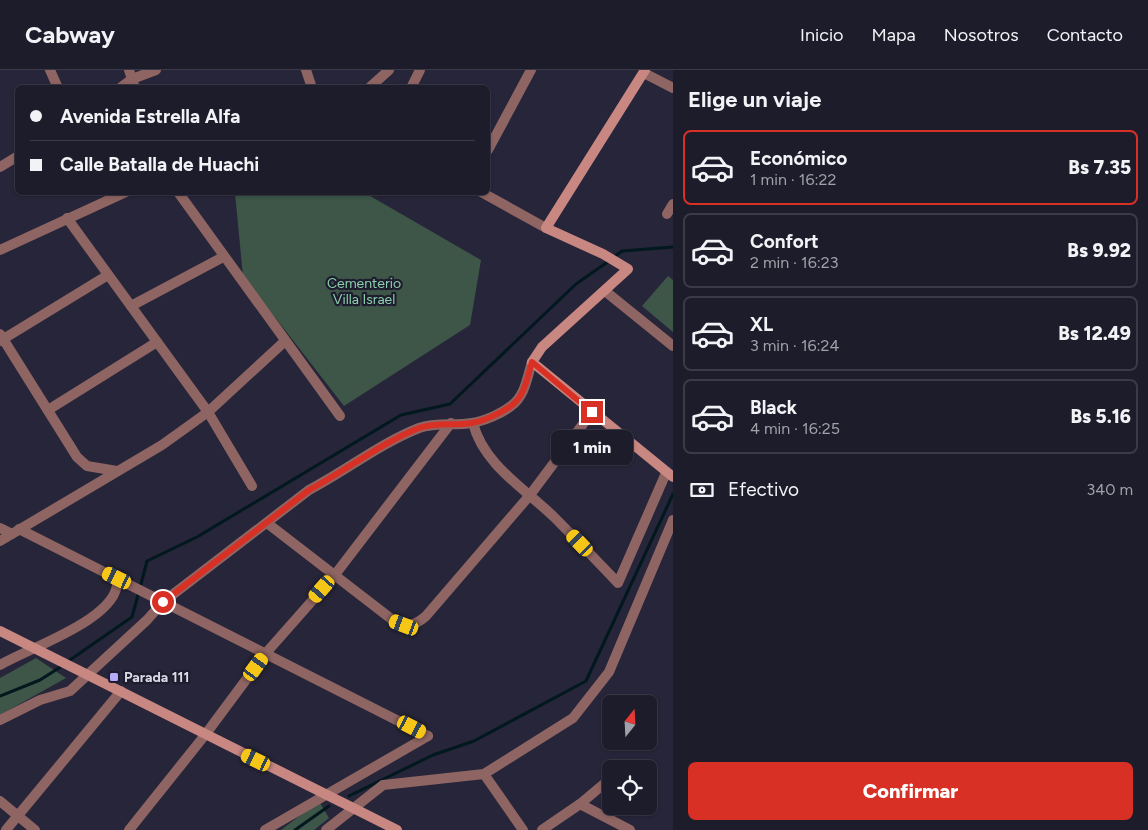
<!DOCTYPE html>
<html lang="es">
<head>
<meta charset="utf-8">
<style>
  body { margin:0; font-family:Figtree,sans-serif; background:#2a2937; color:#f1f3f6; height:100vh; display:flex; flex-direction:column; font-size:19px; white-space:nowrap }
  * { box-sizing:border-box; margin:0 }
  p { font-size:16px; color:#a0a1a9 }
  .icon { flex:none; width:28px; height:28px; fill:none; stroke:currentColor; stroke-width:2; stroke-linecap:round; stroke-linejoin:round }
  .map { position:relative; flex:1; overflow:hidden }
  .sheet { display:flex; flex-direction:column; background:#1d1c2b; width:475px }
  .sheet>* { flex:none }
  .banner { position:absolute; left:15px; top:15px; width:475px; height:110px; border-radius:8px; box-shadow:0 1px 4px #0004,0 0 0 1px #3b3a47; display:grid; align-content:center; height:110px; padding:0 15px; background:#1d1c2b }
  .needle { width:32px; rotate:18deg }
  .buttons { position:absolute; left:602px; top:625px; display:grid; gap:10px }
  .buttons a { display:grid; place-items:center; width:55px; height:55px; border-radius:8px; background:#1d1c2b; box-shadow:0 1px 4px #0004,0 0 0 1px #3b3a47; font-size:25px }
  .end { position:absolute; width:22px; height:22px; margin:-11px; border:6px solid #d93025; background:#fff; box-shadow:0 0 0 2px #fff }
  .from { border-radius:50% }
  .bubble { position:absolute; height:35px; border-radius:8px; background:#1d1c2b; box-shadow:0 1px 4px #0004,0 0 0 1px #3b3a47; font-size:16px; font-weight:800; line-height:35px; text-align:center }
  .car { position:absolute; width:15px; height:30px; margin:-15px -8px; border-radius:6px; box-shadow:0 0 4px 1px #0007; background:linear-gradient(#f5c518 24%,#345 0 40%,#f5c518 0 76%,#345 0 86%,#f5c518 0) }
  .banner b { display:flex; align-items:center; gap:18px; height:48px; font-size:19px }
  .banner b+b { border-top:1px solid #3b3a47 }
  .banner i { width:12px; height:12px; background:#f1f3f6 }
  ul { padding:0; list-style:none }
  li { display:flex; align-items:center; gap:15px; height:75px; margin:0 10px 8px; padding:0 5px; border:2px solid #3b3a47; border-radius:8px }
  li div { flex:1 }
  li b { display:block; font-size:19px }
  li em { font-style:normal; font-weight:800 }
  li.selected { border-color:#d93025 }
  li>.icon { width:45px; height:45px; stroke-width:1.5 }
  h2 { padding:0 15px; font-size:22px; line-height:60px }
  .pay { display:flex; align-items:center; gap:12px; height:55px; padding:0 15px; font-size:19px }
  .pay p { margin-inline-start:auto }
  .cta { display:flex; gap:10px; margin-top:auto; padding:10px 15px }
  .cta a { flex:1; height:58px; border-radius:8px; background:#d93025; color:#fff; font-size:20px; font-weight:800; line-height:58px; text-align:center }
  header { display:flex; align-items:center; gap:30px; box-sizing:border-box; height:70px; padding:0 25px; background:#1d1c2b; border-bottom:1px solid #3b3a47 }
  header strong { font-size:24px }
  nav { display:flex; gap:28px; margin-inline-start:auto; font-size:18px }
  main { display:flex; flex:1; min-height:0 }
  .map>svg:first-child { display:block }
  .green { fill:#3d5648 }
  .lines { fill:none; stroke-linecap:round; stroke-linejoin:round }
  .stream { stroke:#00181e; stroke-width:3 }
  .street { stroke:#8e6562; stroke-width:10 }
  .secondary { stroke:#c88781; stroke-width:10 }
  .route { stroke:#d93025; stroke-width:6 }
  .poi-dot { fill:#b4acf9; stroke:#1e1c2e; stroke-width:2 }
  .labels { text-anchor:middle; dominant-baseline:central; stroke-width:4.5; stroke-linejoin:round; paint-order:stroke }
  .park-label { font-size:14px; fill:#8bd1ab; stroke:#1e1c2e }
  .poi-label { font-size:14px; font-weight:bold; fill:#dad9e6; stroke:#1e1c2e; text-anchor:start }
</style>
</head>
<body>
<header>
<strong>Cabway</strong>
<nav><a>Inicio</a><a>Mapa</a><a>Nosotros</a><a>Contacto</a></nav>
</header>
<main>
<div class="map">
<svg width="673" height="760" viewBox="0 0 673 760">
  <rect width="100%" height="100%" fill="#272539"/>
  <g class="green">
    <path d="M 235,123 L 365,123 L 481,190 L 470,255 L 344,336 L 243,206 Z"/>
    <path d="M 668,206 L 673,210 L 673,262 L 642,236 Z"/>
    <path d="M 36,588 L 66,608 L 0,645 L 0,608 Z"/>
    <path d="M 319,731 L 329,748 L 314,760 L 281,760 Z"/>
  </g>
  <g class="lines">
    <g class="stream">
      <path d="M 614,187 L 622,181 L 673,177"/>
      <path d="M 141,514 L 147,491 L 197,467 L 401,345 L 450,334 L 576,214 L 609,191"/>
      <path d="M 67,592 L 132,547 L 138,525"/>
      <path d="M 0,626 L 40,610 L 62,596"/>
      <path d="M 349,726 L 433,685 L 474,671 L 586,611 L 673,424"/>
      <path d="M 295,760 L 329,736"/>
    </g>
    <g class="street">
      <path d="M 50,0 L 58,18"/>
      <path d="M 129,0 L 135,18"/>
      <path d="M 306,0 L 312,18"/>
      <path d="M 644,3 L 673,18"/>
      <path d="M 120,18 L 132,9 L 156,0"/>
      <path d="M 369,18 L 389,0"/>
      <path d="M 411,18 L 420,0"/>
      <path d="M 488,80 L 531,0"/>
      <path d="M 0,97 L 18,86"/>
      <path d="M 178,122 L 340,346"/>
      <path d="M 481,122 L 546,158"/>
      <path d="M 667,144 L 673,134"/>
      <path d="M 67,148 L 208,342 L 252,416"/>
      <path d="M 0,180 L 126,122"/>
      <path d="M 605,221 L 673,276"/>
      <path d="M 131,236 L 223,187"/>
      <path d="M 0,264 L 77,387 L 87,396 L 117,401"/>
      <path d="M 0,271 L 108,205"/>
      <path d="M 48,340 L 157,272"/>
      <path d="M 473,353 C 483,394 525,419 554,447 C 576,469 597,491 618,513 L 666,403"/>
      <path d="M 267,453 L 394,551 C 408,556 415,556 426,546 L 530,425 L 592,342"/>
      <path d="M 0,458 L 12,464"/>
      <path d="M 19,459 L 428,666"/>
      <path d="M 0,471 L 162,375 L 208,342 L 284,272"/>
      <path d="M 0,595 C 28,578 122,548 117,509"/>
      <path d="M 0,650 L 40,630 L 70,621 L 147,550 L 163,532 L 309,420 C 347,400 379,374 419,358 C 436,352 455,356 472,353 C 484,351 501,344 511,336 C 525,326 527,308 532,292"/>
      <path d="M 484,704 L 523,760"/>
      <path d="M 0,731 L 35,760"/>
      <path d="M 580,734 L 630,760"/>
      <path d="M 6,760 L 121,621"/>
      <path d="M 129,760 L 205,665 L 266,583 L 334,506 L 451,353"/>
      <path d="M 265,760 L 428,666"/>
      <path d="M 326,760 L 383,715 L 484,704 L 573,648 L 609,602 L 673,450"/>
      <path d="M 542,760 L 580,734 L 611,708"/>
    </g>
    <g class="secondary">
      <path d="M 645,0 L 546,158 L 603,184 L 628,199 L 542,277 L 532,292 L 673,407"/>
      <path d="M 0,561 L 397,760"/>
    </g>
  </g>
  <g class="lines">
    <path class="route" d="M 163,532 L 309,420 C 347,400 379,374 419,358 C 437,352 455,356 472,353 C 484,351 501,343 511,336 C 525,326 527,308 532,292 L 592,342"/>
  </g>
  <rect class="poi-dot" x="109" y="602" width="10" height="10" rx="2.5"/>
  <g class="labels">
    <g class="park-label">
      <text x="364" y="213">Cementerio<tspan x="364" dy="16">Villa Israel</tspan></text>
    </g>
    <g class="poi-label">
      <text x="124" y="607">Parada 111</text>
    </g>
  </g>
</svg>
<div class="buttons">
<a><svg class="needle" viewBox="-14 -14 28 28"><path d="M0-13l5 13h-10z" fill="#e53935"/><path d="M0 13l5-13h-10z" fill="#a0a1a9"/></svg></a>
<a><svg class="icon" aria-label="locate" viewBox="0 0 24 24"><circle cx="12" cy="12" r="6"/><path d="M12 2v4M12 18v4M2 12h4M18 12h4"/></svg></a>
</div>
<i class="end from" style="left:163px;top:532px"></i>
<i class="end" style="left:592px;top:342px"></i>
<div class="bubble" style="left:551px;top:360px;width:82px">1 min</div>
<i class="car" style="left:580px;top:473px;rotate:316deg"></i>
<i class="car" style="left:117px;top:508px;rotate:296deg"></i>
<i class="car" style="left:322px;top:519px;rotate:221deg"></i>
<i class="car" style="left:404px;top:555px;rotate:291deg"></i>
<i class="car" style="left:256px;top:597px;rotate:36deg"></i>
<i class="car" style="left:412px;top:657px;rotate:117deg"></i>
<i class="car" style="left:256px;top:690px;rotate:296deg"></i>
<div class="banner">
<b><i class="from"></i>Avenida Estrella Alfa</b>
<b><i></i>Calle Batalla de Huachi</b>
</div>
</div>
<section class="sheet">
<h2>Elige un viaje</h2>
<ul>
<li class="selected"><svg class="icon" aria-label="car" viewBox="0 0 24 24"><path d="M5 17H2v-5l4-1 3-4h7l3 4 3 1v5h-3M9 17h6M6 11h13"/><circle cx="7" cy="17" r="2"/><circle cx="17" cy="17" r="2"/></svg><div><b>Económico</b><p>1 min · 16:22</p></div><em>Bs 7.35</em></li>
<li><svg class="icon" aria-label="car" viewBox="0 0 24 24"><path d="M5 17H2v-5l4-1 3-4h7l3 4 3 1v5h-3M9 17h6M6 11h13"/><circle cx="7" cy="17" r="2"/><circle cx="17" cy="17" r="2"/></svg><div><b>Confort</b><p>2 min · 16:23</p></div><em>Bs 9.92</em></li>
<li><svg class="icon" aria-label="car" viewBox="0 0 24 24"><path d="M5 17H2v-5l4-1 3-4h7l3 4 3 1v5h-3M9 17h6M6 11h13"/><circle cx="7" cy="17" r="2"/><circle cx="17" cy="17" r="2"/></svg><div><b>XL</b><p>3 min · 16:24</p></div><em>Bs 12.49</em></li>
<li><svg class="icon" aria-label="car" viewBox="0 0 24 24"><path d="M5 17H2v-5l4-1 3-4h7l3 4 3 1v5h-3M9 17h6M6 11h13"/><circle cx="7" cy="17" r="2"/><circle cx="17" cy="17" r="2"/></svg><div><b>Black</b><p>4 min · 16:25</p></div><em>Bs 5.16</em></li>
</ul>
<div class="pay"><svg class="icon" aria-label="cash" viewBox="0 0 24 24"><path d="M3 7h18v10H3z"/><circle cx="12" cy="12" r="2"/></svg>Efectivo<p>340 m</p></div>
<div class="cta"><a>Confirmar</a></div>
</section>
</main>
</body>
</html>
